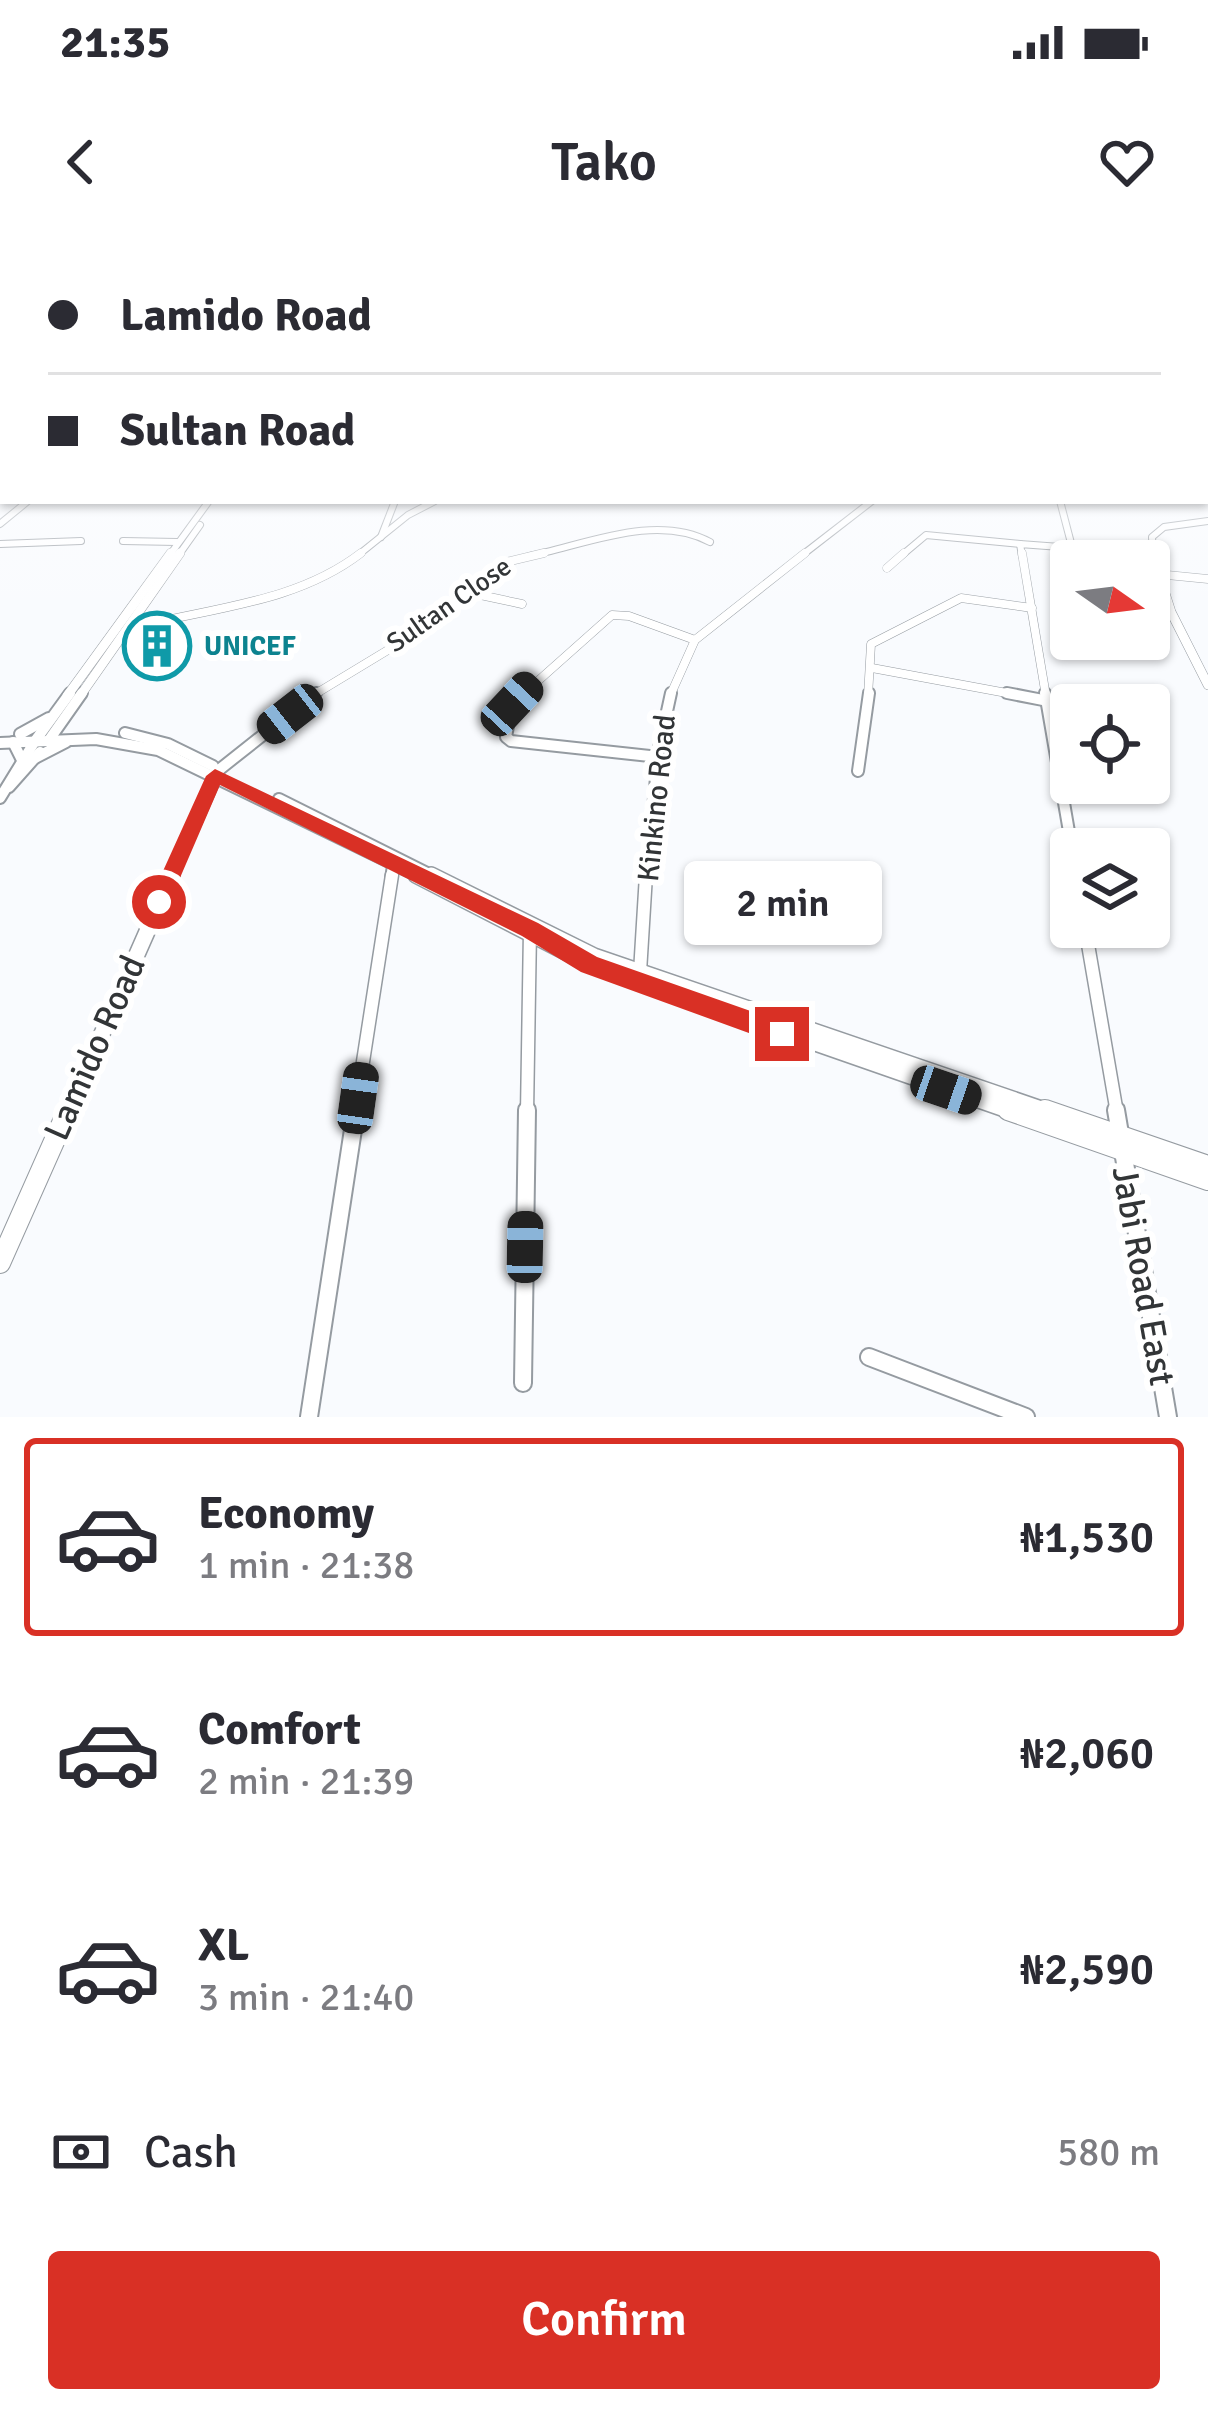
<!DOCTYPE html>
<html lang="en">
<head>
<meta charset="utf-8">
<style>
  body { margin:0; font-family:Signika,sans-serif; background:#f2f2f3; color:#2b2b33; height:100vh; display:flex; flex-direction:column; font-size:45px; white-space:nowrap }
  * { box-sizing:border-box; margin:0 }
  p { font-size:39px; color:#7c7c81 }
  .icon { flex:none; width:66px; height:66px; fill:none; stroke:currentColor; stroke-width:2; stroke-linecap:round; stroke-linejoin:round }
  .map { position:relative; height:1177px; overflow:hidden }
  .side { display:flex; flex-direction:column; background:#fff; flex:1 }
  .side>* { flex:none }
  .hud { position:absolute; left:0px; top:0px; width:1209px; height:264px; box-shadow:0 3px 9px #0004; display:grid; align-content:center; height:264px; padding:0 48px; background:#fff }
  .needle { width:78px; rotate:104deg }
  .controls { position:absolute; left:1050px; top:300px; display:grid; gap:24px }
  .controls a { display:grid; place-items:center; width:120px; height:120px; border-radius:12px; background:#fff; box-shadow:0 3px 9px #0004; font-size:60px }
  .end { position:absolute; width:54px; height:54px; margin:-27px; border:15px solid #d93025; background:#fff; box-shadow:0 0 0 6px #fff }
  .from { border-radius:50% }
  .bubble { position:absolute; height:84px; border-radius:12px; background:#fff; box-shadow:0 3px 9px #0004; font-size:39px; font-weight:600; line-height:84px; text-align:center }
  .car { position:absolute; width:36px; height:72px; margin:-36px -18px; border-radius:15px; box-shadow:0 0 9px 3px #0007; background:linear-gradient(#222 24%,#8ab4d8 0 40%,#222 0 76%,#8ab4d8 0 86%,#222 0) }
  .hud b { display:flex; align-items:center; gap:42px; height:114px; font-size:45px }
  .hud b+b { border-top:3px solid #e1e1e2 }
  .hud i { width:30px; height:30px; background:#2b2b33 }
  ul { padding:21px 0 0; list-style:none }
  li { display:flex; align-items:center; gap:36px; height:198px; margin:0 24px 18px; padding:0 24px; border:6px solid transparent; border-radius:12px }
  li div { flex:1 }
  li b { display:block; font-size:45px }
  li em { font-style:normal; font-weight:600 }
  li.active { border-color:#d93025 }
  li>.icon { width:108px; height:108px; stroke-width:1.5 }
  .pay { display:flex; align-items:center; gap:30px; height:132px; padding:0 48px; font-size:45px }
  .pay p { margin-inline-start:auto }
  .action { display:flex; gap:24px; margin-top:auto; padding:24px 48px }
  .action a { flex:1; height:138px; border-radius:12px; background:#d93025; color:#fff; font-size:48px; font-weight:600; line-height:138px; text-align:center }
  .status { display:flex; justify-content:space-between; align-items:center; height:84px; padding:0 60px; background:#fff; direction:ltr }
  .status svg { height:33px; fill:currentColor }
  header { display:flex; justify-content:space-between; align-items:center; height:156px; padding:0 48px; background:#fff; font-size:54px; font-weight:600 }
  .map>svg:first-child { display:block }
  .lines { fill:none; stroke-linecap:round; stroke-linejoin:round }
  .minor-far4-casing { stroke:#959ba1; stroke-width:8 }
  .minor-far3-casing { stroke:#959ba1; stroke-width:9 }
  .minor-far2-casing { stroke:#959ba1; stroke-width:14 }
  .minor-far1-casing { stroke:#959ba1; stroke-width:15 }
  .minor-casing { stroke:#959ba1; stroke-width:20 }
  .tertiary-far4-casing { stroke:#959ba1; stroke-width:8 }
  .tertiary-far3-casing { stroke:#959ba1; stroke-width:10 }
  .tertiary-far2-casing { stroke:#959ba1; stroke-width:14 }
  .tertiary-far1-casing { stroke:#959ba1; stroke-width:18 }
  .tertiary-casing { stroke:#959ba1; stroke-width:22 }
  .minor-far4 { stroke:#fff; stroke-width:6 }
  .minor-far3 { stroke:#fff; stroke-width:8 }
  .minor-far2 { stroke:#fff; stroke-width:10 }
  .minor-far1 { stroke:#fff; stroke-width:12 }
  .minor { stroke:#fff; stroke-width:16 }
  .tertiary-far4 { stroke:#fff; stroke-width:6 }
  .tertiary-far3 { stroke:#fff; stroke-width:9 }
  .tertiary-far2 { stroke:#fff; stroke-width:10 }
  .tertiary-far1 { stroke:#fff; stroke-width:15 }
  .tertiary { stroke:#fff; stroke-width:20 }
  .route { fill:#d93025 }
  .labels { text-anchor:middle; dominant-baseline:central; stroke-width:12; stroke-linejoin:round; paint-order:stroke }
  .far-street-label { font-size:27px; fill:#323537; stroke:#fff }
  .far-culture-label { font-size:27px; font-weight:bold; fill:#0d838f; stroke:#fff; text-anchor:start }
  .street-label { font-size:30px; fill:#323537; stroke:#fff }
  .near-street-label { font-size:36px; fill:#323537; stroke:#fff }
</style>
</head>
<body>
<div class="status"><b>21:35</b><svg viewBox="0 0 49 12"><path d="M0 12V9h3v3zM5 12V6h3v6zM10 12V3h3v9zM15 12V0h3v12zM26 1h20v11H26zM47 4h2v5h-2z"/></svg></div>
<header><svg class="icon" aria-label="back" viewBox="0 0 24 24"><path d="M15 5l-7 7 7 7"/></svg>Tako<svg class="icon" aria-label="heart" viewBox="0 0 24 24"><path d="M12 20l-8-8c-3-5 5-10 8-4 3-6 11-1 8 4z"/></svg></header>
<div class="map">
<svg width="1208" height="1177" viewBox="0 0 1208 1177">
  <rect width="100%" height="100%" fill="#f9fbfe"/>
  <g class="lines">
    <defs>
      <g id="minor-far4">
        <path d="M 381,297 L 395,261"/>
        <path d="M 123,301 L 177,302"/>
        <path d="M 0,304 L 81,301"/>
        <path d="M 357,316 L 408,275 L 435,261"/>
        <path d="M 530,316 C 587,304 656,273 710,302"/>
        <path d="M 801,316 L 872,261"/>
        <path d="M 901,316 L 926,295 L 1020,304"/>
        <path d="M 1022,316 L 1020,304 L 1060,307 L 1071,303 L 1060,261"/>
      </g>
      <g id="minor-far3">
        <path d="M 1022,313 L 1046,456"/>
        <path d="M 887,328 L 904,313"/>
        <path d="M 1157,334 L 1208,339"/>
        <path d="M 471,353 L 522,364"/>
        <path d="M 129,389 C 207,368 295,364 361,313"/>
        <path d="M 872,428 L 1023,456"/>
        <path d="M 312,456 L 421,390 L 506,322 L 544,313"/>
        <path d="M 521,456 L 612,375 L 629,376 L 695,400"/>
        <path d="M 670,456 L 695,400 L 805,313"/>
        <path d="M 868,456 L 871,404 L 961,358 L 1032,368"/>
      </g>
      <g id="minor-far2">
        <path d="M 524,453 L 512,464 L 506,497 L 511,501 L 659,517"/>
        <path d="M 1007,453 L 1048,461"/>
        <path d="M 1045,453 L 1072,609"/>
        <path d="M 220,529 L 316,453"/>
        <path d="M 858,531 L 869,453"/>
        <path d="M 9,547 L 40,512"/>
        <path d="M 0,558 L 35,501"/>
        <path d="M 391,638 L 393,626"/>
        <path d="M 646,638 L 659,508 L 671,453"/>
      </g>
      <g id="minor-far1">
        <path d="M 1085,687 L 1117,873"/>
        <path d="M 640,732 L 646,635"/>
        <path d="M 355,873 L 392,635"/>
        <path d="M 527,873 L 530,690"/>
      </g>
      <g id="minor">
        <path d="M 1116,870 L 1168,1177"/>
        <path d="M 869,1117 L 1026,1177"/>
        <path d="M 523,1143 L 527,870"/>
        <path d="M 309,1177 L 356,870"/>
      </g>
      <g id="tertiary-far4">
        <path d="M 0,284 L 28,261"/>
        <path d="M 169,316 L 209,261"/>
        <path d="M 178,316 L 200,285"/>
        <path d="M 1153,316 L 1152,297 L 1164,287 L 1208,281"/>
      </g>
      <g id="tertiary-far3">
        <path d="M 1152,313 L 1171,372 L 1208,445"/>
        <path d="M 67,456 L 171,313"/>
        <path d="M 80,456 L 180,313"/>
      </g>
      <g id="tertiary-far2">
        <path d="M 125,493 L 168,504 L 213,526"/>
        <path d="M 20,494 L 49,478"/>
        <path d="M 49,500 L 82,453"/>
        <path d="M 35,501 L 70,453"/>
        <path d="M 13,502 L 22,520"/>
        <path d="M 0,503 L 96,499 L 158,510 L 422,638"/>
        <path d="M 35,518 L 66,502"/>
        <path d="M 279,559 L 437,638"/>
        <path d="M 171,638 L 219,530"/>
      </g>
      <g id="tertiary-far1">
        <path d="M 416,635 L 589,724 L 1016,873"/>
        <path d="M 431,635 L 594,716 L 1053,873"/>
        <path d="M 67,873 L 172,635"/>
      </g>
      <g id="tertiary">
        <path d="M 1008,870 L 1208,940"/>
        <path d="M 1045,870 L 1208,926"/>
        <path d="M 0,1023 L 68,870"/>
      </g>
    </defs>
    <use href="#minor-far4" class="minor-far4-casing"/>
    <use href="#minor-far3" class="minor-far3-casing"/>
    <use href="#minor-far2" class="minor-far2-casing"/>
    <use href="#minor-far1" class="minor-far1-casing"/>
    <use href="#minor" class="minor-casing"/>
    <use href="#tertiary-far4" class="tertiary-far4-casing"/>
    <use href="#tertiary-far3" class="tertiary-far3-casing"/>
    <use href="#tertiary-far2" class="tertiary-far2-casing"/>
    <use href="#tertiary-far1" class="tertiary-far1-casing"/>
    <use href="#tertiary" class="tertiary-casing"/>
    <use href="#minor-far4" class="minor-far4"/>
    <use href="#minor-far3" class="minor-far3"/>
    <use href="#minor-far2" class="minor-far2"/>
    <use href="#minor-far1" class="minor-far1"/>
    <use href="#minor" class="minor"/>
    <use href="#tertiary-far4" class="tertiary-far4"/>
    <use href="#tertiary-far3" class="tertiary-far3"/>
    <use href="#tertiary-far2" class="tertiary-far2"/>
    <use href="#tertiary-far1" class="tertiary-far1"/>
    <use href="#tertiary" class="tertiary"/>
  </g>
  <linearGradient id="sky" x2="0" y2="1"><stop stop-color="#82b7dd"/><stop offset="0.56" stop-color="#fcfdff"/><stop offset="1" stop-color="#fcfdff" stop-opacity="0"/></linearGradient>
  <rect width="1208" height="372" fill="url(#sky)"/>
  <path class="route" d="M 215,529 L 538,683 L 597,717 L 790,785 L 794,794 L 790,802 L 782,805 L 581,732 L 522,696 L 220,545 L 167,668 L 152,668 L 149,662 L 206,536 Z"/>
  <defs>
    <symbol id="building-ring" viewBox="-11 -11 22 22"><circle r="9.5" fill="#fff" stroke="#0f9aa8" stroke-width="1.5"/><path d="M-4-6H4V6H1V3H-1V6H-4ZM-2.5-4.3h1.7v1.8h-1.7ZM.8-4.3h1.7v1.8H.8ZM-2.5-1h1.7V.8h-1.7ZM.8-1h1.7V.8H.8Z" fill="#0f9aa8"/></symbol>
  </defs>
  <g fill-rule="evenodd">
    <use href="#building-ring" x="119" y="368" width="76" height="76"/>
  </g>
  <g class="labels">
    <g class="far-street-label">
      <text transform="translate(449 365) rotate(-35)">Sultan Close</text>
    </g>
    <g class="far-culture-label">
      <text x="204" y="406">UNICEF</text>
    </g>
    <g class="street-label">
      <text transform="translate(657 558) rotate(-84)">Kinkino Road</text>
    </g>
    <g class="near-street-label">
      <text transform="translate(95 808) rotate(-66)">Lamido Road</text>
      <text transform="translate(1143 1036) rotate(80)">Jabi Road East</text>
    </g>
  </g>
</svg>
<div class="controls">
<a><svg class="needle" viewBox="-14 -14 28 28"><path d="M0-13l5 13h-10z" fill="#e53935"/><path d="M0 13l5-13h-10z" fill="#7c7c81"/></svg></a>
<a><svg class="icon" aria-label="locate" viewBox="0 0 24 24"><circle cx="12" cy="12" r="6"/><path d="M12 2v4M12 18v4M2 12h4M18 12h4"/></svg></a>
<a><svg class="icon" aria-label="layers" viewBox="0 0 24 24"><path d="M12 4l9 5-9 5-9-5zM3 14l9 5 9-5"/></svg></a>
</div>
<i class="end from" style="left:159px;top:662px"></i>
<i class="end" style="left:782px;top:794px"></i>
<div class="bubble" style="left:684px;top:621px;width:198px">2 min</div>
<i class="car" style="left:512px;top:464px;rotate:43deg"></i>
<i class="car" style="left:290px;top:474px;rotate:232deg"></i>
<i class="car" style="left:946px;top:850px;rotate:109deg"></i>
<i class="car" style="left:358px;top:858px;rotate:8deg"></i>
<i class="car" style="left:525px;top:1007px;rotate:1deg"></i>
<div class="hud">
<b><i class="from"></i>Lamido Road</b>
<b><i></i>Sultan Road</b>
</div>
</div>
<section class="side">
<ul>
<li class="active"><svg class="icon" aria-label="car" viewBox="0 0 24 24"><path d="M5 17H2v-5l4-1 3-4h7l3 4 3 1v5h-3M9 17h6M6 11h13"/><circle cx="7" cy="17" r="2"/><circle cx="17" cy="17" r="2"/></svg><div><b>Economy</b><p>1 min · 21:38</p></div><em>₦1,530</em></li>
<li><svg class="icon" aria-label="car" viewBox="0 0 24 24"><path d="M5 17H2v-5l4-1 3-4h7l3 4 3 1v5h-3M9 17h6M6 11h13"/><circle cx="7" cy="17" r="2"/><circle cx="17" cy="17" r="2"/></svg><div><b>Comfort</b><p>2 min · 21:39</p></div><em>₦2,060</em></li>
<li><svg class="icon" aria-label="car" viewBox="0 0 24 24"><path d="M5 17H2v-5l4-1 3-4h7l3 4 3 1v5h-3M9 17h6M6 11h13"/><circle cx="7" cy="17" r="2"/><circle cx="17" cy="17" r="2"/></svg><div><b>XL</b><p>3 min · 21:40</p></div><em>₦2,590</em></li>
</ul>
<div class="pay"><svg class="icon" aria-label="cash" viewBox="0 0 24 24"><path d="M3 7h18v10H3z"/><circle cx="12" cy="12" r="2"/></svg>Cash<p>580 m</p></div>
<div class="action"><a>Confirm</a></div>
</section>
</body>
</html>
